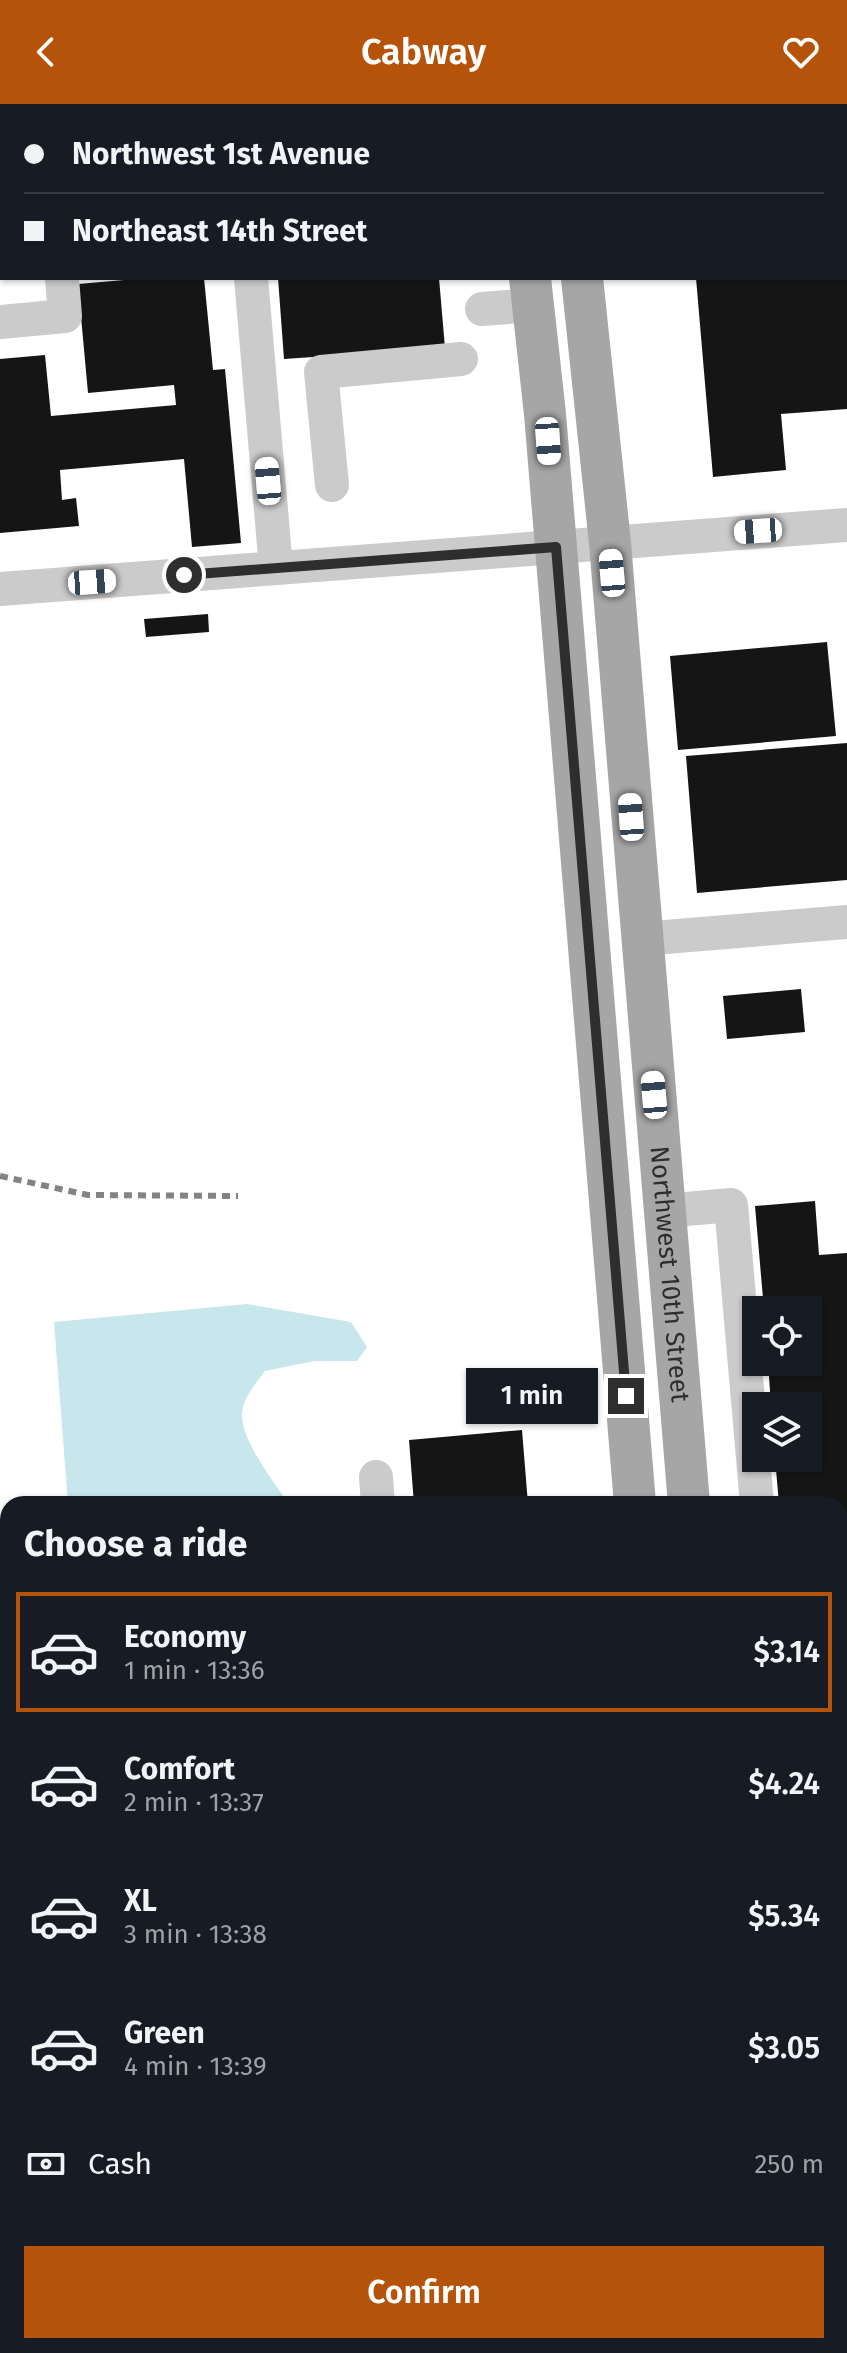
<!DOCTYPE html>
<html lang="en">
<head>
<meta charset="utf-8">
<style>
  body { margin:0; font-family:"Fira Sans",sans-serif; background:#242831; color:#f1f3f6; height:100vh; display:flex; flex-direction:column; font-size:30px; white-space:nowrap }
  * { box-sizing:border-box; margin:0 }
  p { font-size:26px; color:#9ea1a6 }
  .icon { flex:none; width:44px; height:44px; fill:none; stroke:currentColor; stroke-width:2; stroke-linecap:round; stroke-linejoin:round }
  .map { position:relative; flex:1; overflow:hidden }
  .drawer { position:absolute; left:0px; top:1392px; width:848px; height:858px; display:flex; flex-direction:column; background:#171b24; border-radius:24px 24px 0 0; box-shadow:0 2px 6px #0004 }
  .drawer>* { flex:none }
  .top-card { position:absolute; left:0px; top:0px; width:848px; height:176px; box-shadow:0 2px 6px #0004; display:grid; align-content:center; height:176px; padding:0 24px; background:#171b24 }
  .fabs { position:absolute; left:742px; top:1192px; display:grid; gap:16px }
  .fabs a { display:grid; place-items:center; width:80px; height:80px; border-radius:0px; background:#171b24; box-shadow:0 2px 6px #0004; font-size:40px }
  .end { position:absolute; width:36px; height:36px; margin:-18px; border:10px solid #2e2e2e; background:#fff; box-shadow:0 0 0 4px #fff }
  .from { border-radius:50% }
  .bubble { position:absolute; height:56px; border-radius:0px; background:#171b24; box-shadow:0 2px 6px #0004; font-size:26px; font-weight:600; line-height:56px; text-align:center }
  .car { position:absolute; width:24px; height:48px; margin:-24px -12px; border-radius:10px; box-shadow:0 0 6px 2px #0007; background:linear-gradient(#fff 24%,#345 0 40%,#fff 0 76%,#345 0 86%,#fff 0) }
  .top-card b { display:flex; align-items:center; gap:28px; height:76px; font-size:30px }
  .top-card b+b { border-top:2px solid #363941 }
  .top-card i { width:20px; height:20px; background:#f1f3f6 }
  ul { padding:0; list-style:none }
  li { display:flex; align-items:center; gap:24px; height:120px; margin:0 16px 12px; padding:0 8px; border:4px solid transparent; border-radius:0px }
  li div { flex:1 }
  li b { display:block; font-size:30px }
  li em { font-style:normal; font-weight:600 }
  li.selected { border-color:#b45309 }
  li>.icon { width:72px; height:72px; stroke-width:1.5 }
  h2 { padding:0 24px; font-size:36px; line-height:96px }
  .pay { display:flex; align-items:center; gap:20px; height:88px; padding:0 24px; font-size:30px }
  .pay p { margin-inline-start:auto }
  .primary-button { display:flex; gap:16px; margin-top:auto; padding:16px 24px }
  .primary-button a { flex:1; height:92px; border-radius:0px; background:#b45309; color:#fff; font-size:32px; font-weight:600; line-height:92px; text-align:center }
  header { display:flex; justify-content:space-between; align-items:center; height:104px; padding:0 24px; background:#b45309; color:#fff; font-size:36px; font-weight:600 }
  .map>svg:first-child { display:block }
  .water { fill:#c7e7ed }
  .building { fill:#151515 }
  .lines { fill:none; stroke-linecap:round; stroke-linejoin:round }
  .minor { stroke:#cbcbcb; stroke-width:34 }
  .major { stroke:#a6a6a6; stroke-width:42 }
  .rail { stroke:#838383; stroke-width:6; stroke-dasharray:8 6; stroke-linecap:butt }
  .route { stroke:#2e2e2e; stroke-width:10 }
  .labels { text-anchor:middle; dominant-baseline:central; stroke-width:8; stroke-linejoin:round; paint-order:stroke }
  .street-label { font-size:26px; fill:#2e2e2e; stroke:#fff }
</style>
</head>
<body>
<header><svg class="icon" aria-label="back" viewBox="0 0 24 24"><path d="M15 5l-7 7 7 7"/></svg>Cabway<svg class="icon" aria-label="heart" viewBox="0 0 24 24"><path d="M12 20l-8-8c-3-5 5-10 8-4 3-6 11-1 8 4z"/></svg></header>
<div class="map">
<svg width="847" height="2249" viewBox="0 0 847 2249">
  <rect width="100%" height="100%" fill="#fff"/>
  <path class="water" d="M 247,1200 L 351,1218 L 367,1243 L 357,1257 L 314,1257 L 265,1267 C 256,1279 242,1295 242,1311 C 242,1338 274,1378 289,1400 L 68,1400 L 54,1218 Z"/>
  <g class="building">
    <path d="M 147,174 L 204,174 L 213,266 L 225,265 L 241,439 L 192,443 L 184,355 L 60,366 L 62,396 L 76,394 L 79,422 L 0,429 L 0,255 L 45,251 L 51,312 L 176,301 L 174,281 L 88,289 L 78,180 Z"/>
    <path d="M 278,174 L 439,174 L 445,244 L 284,255 Z"/>
    <path d="M 696,174 L 847,174 L 847,305 L 781,310 L 786,366 L 713,373 Z"/>
    <path d="M 208,510 L 209,528 L 146,533 L 144,515 Z"/>
    <path d="M 827,538 L 836,632 L 678,646 L 670,552 Z"/>
    <path d="M 847,639 L 847,776 L 697,789 L 686,652 Z"/>
    <path d="M 801,885 L 805,928 L 727,935 L 723,892 Z"/>
    <path d="M 815,1097 L 819,1151 L 847,1149 L 847,1497 L 840,1498 L 840,1400 L 779,1400 L 775,1354 L 808,1354 L 808,1302 L 771,1302 L 768,1258 L 808,1258 L 808,1206 L 764,1206 L 755,1102 Z"/>
    <path d="M 522,1326 L 528,1400 L 414,1400 L 409,1336 Z"/>
    <path d="M 847,1549 L 847,1750 L 840,1751 L 840,1550 Z"/>
    <rect x="308" y="2242" width="87" height="7"/>
    <rect x="525" y="2242" width="36" height="7"/>
  </g>
  <g class="lines">
    <g class="minor">
      <path d="M 51,0 L 51,2"/>
      <path d="M 231,0 L 231,2"/>
      <path d="M 339,0 L 339,2"/>
      <path d="M 846,11 L 847,10"/>
      <path d="M 251,174 L 276,464"/>
      <path d="M 482,205 L 534,201"/>
      <path d="M 0,218 L 65,212 L 62,174"/>
      <path d="M 332,381 L 321,268 L 461,255"/>
      <path d="M 0,485 L 847,421"/>
      <path d="M 641,835 L 847,818"/>
      <path d="M 664,1107 L 731,1101 L 757,1400"/>
      <path d="M 376,1373 L 378,1400"/>
      <path d="M 840,1526 L 847,1525"/>
      <path d="M 0,1646 L 8,1745"/>
      <path d="M 840,1791 L 847,1790"/>
      <path d="M 840,1922 L 847,1921"/>
      <path d="M 840,1975 L 847,1974"/>
      <path d="M 840,2162 L 847,2161"/>
      <path d="M 287,2242 L 289,2249"/>
      <path d="M 824,2242 L 825,2249"/>
      <path d="M 497,2249 L 502,2242"/>
    </g>
    <g class="major">
      <path d="M 495,0 L 495,2"/>
      <path d="M 549,0 L 549,2"/>
      <path d="M 580,0 L 580,2"/>
      <path d="M 530,174 L 545,310 L 635,1400"/>
      <path id="s1" d="M 582,174 L 610,439 L 689,1400"/>
      <path d="M 678,2242 L 679,2249"/>
      <path d="M 758,2242 L 759,2249"/>
    </g>
    <path class="rail" d="M 0,1072 L 88,1091 L 238,1092"/>
  </g>
  <g class="lines">
    <path class="route" d="M 184,471 L 556,443 L 626,1292"/>
  </g>
  <g class="labels">
    <g class="street-label">
      <text stroke="none"><textPath href="#s1" startOffset="1000">Northwest 10th Street</textPath></text>
    </g>
  </g>
</svg>
<div class="fabs">
<a><svg class="icon" aria-label="locate" viewBox="0 0 24 24"><circle cx="12" cy="12" r="6"/><path d="M12 2v4M12 18v4M2 12h4M18 12h4"/></svg></a>
<a><svg class="icon" aria-label="layers" viewBox="0 0 24 24"><path d="M12 4l9 5-9 5-9-5zM3 14l9 5 9-5"/></svg></a>
</div>
<i class="end from" style="left:184px;top:471px"></i>
<i class="end" style="left:626px;top:1292px"></i>
<div class="bubble" style="left:466px;top:1264px;width:132px">1 min</div>
<i class="car" style="left:548px;top:337px;rotate:176deg"></i>
<i class="car" style="left:268px;top:377px;rotate:355deg"></i>
<i class="car" style="left:758px;top:427px;rotate:266deg"></i>
<i class="car" style="left:612px;top:469px;rotate:355deg"></i>
<i class="car" style="left:92px;top:478px;rotate:86deg"></i>
<i class="car" style="left:631px;top:713px;rotate:356deg"></i>
<i class="car" style="left:654px;top:991px;rotate:355deg"></i>
<div class="top-card">
<b><i class="from"></i>Northwest 1st Avenue</b>
<b><i></i>Northeast 14th Street</b>
</div>
<section class="drawer">
<h2>Choose a ride</h2>
<ul>
<li class="selected"><svg class="icon" aria-label="car" viewBox="0 0 24 24"><path d="M5 17H2v-5l4-1 3-4h7l3 4 3 1v5h-3M9 17h6M6 11h13"/><circle cx="7" cy="17" r="2"/><circle cx="17" cy="17" r="2"/></svg><div><b>Economy</b><p>1 min · 13:36</p></div><em>$3.14</em></li>
<li><svg class="icon" aria-label="car" viewBox="0 0 24 24"><path d="M5 17H2v-5l4-1 3-4h7l3 4 3 1v5h-3M9 17h6M6 11h13"/><circle cx="7" cy="17" r="2"/><circle cx="17" cy="17" r="2"/></svg><div><b>Comfort</b><p>2 min · 13:37</p></div><em>$4.24</em></li>
<li><svg class="icon" aria-label="car" viewBox="0 0 24 24"><path d="M5 17H2v-5l4-1 3-4h7l3 4 3 1v5h-3M9 17h6M6 11h13"/><circle cx="7" cy="17" r="2"/><circle cx="17" cy="17" r="2"/></svg><div><b>XL</b><p>3 min · 13:38</p></div><em>$5.34</em></li>
<li><svg class="icon" aria-label="car" viewBox="0 0 24 24"><path d="M5 17H2v-5l4-1 3-4h7l3 4 3 1v5h-3M9 17h6M6 11h13"/><circle cx="7" cy="17" r="2"/><circle cx="17" cy="17" r="2"/></svg><div><b>Green</b><p>4 min · 13:39</p></div><em>$3.05</em></li>
</ul>
<div class="pay"><svg class="icon" aria-label="cash" viewBox="0 0 24 24"><path d="M3 7h18v10H3z"/><circle cx="12" cy="12" r="2"/></svg>Cash<p>250 m</p></div>
<div class="primary-button"><a>Confirm</a></div>
</section>
</div>
</body>
</html>
